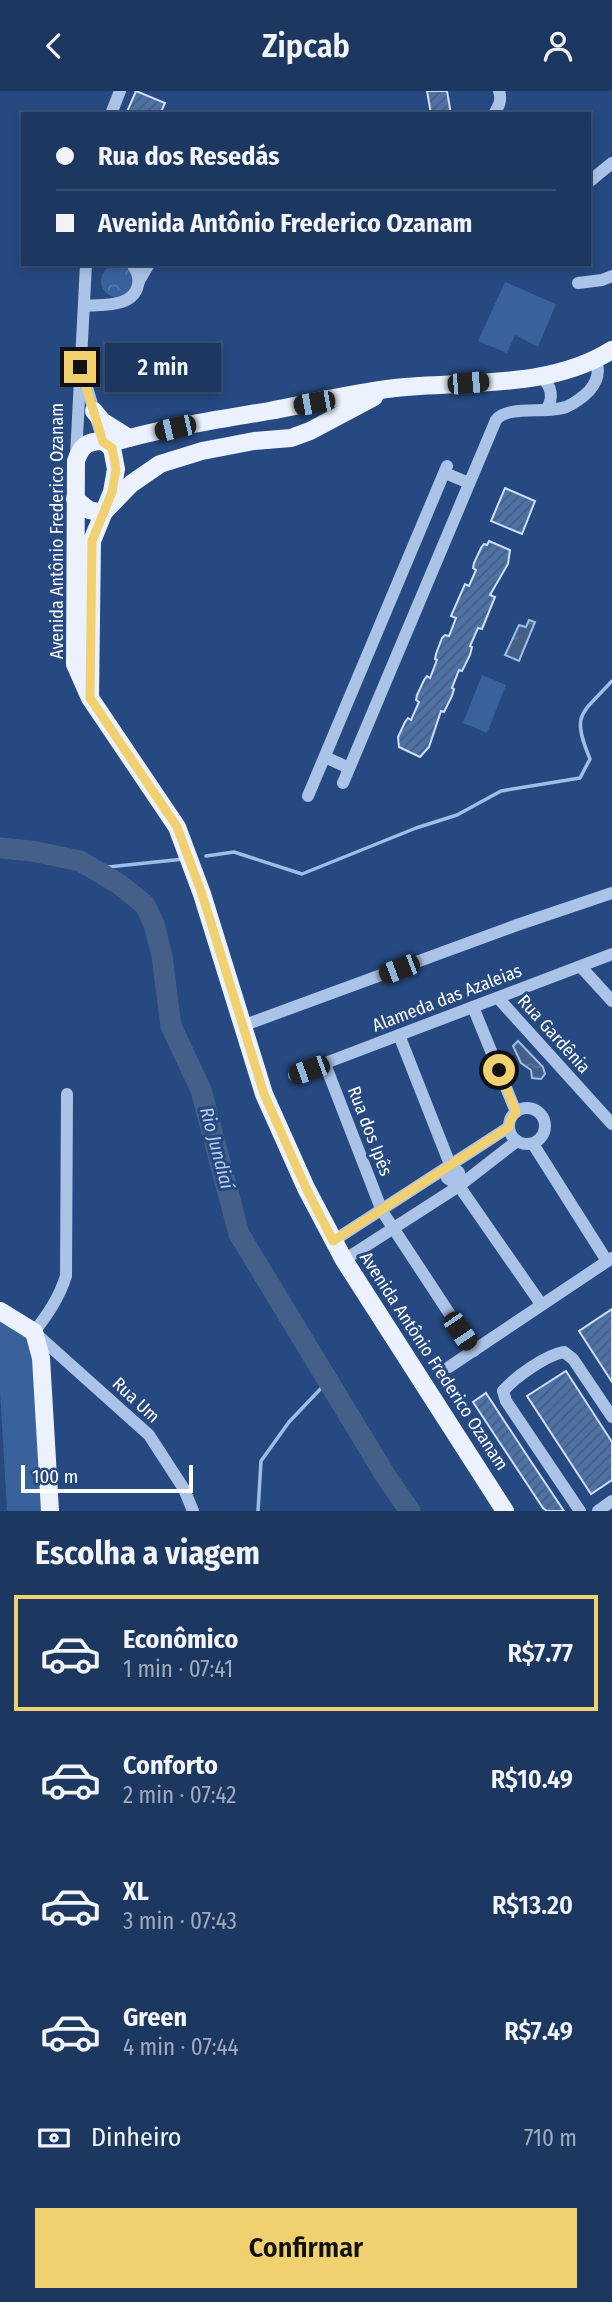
<!DOCTYPE html>
<html lang="pt">
<head>
<meta charset="utf-8">
<style>
  body { margin:0; font-family:"Fira Sans Condensed",sans-serif; background:#253f66; color:#f1f3f6; height:100vh; display:flex; flex-direction:column; font-size:26px; white-space:nowrap }
  * { box-sizing:border-box; margin:0 }
  p { font-size:23px; color:#a0acbd }
  .icon { flex:none; width:38px; height:38px; fill:none; stroke:currentColor; stroke-width:2; stroke-linecap:round; stroke-linejoin:round }
  .map { position:relative; height:1420px; overflow:hidden }
  .sheet { display:flex; flex-direction:column; background:#1c3760; flex:1 }
  .sheet>* { flex:none }
  .hud { position:absolute; left:21px; top:21px; width:570px; height:154px; border-radius:0px; box-shadow:0 4px 10px #0003,0 0 0 2px #3a5175; display:grid; align-content:center; height:154px; padding:0 35px; background:#1c3760 }
  .scale { position:absolute; left:21px; bottom:18px; width:172px; box-sizing:border-box; padding-left:7px; border:4px solid #fff; border-top:0; font-size:19px; line-height:24px; white-space:nowrap; color:#fff; -webkit-text-stroke:5px #254980; paint-order:stroke }
  .end { position:absolute; width:32px; height:32px; margin:-16px; border:9px solid #f0d06f; background:#111; box-shadow:0 0 0 4px #111 }
  .from { border-radius:50% }
  .bubble { position:absolute; height:49px; border-radius:0px; background:#1c3760; box-shadow:0 4px 10px #0003,0 0 0 2px #3a5175; font-size:23px; font-weight:600; line-height:49px; text-align:center }
  .car { position:absolute; width:21px; height:42px; margin:-21px -10px; border-radius:9px; box-shadow:0 0 5px 2px #0007; background:linear-gradient(#222 24%,#8ab4d8 0 40%,#222 0 76%,#8ab4d8 0 86%,#222 0) }
  .hud b { display:flex; align-items:center; gap:24px; height:66px; font-size:26px }
  .hud b+b { border-top:2px solid #3a5175 }
  .hud i { width:18px; height:18px; background:#f1f3f6 }
  ul { padding:0; list-style:none }
  li { display:flex; align-items:center; gap:21px; height:116px; margin:0 14px 10px; padding:0 21px; border:4px solid transparent; border-radius:0px }
  li div { flex:1 }
  li b { display:block; font-size:26px }
  li em { font-style:normal; font-weight:600 }
  li.selected { border-color:#f0d06f }
  li>.icon { width:63px; height:63px; stroke-width:1.5 }
  h2 { padding:0 35px; font-size:32px; line-height:84px }
  .pay { display:flex; align-items:center; gap:18px; height:77px; padding:0 35px; font-size:26px }
  .pay p { margin-inline-start:auto }
  .action { display:flex; gap:14px; margin-top:auto; padding:14px 35px }
  .action a { flex:1; height:80px; border-radius:0px; background:#f0d06f; color:#111; font-size:28px; font-weight:600; line-height:80px; text-align:center }
  header { display:flex; justify-content:space-between; align-items:center; height:91px; padding:0 35px; background:#1c3760; font-size:32px; font-weight:600 }
  .map>svg:first-child { display:block }
  .grass { fill:#39629d }
  .park { fill:url(#park-crowns) }
  .water { fill:url(#water-ripples); stroke:#9fbee7; stroke-width:2 }
  .lines { fill:none; stroke-linecap:round; stroke-linejoin:round }
  .stream { stroke:#9fbee7; stroke-width:3.5 }
  .river { stroke:#456088; stroke-width:21 }
  .building { fill:url(#building-hatch); stroke:#cedef5; stroke-width:2 }
  .minor { stroke:#abc3e6; stroke-width:12 }
  .major { stroke:#ecf2fd; stroke-width:18 }
  .route { stroke:#f0d06f; stroke-width:9 }
  .labels { text-anchor:middle; dominant-baseline:central; stroke-width:6; stroke-linejoin:round; paint-order:stroke }
  .street-label { font-size:18px; fill:#fff; stroke:#254980 }
  .water-label { font-size:19px; font-style:italic; fill:#b6cdee; stroke:#254980 }
</style>
</head>
<body>
<header><svg class="icon" aria-label="back" viewBox="0 0 24 24"><path d="M15 5l-7 7 7 7"/></svg>Zipcab<svg class="icon" aria-label="person" viewBox="0 0 24 24"><circle cx="12" cy="8" r="4"/><path d="M4 21q1-7 8-7t8 7"/></svg></header>
<div class="map">
<svg width="612" height="1420" viewBox="0 0 612 1420">
  <defs>
    <pattern id="park-crowns" width="20" height="18" patternUnits="userSpaceOnUse" patternTransform="scale(1.75)"><rect width="20" height="18" fill="#39629d"/><path d="M2 6a3 3 0 1 1 6 0M12 15a3 3 0 1 1 6 0" fill="none" stroke="#577aac"/></pattern>
    <pattern id="water-ripples" width="26" height="14" patternUnits="userSpaceOnUse" patternTransform="scale(1.75)"><rect width="26" height="14" fill="#456088"/><path d="M2 4q2-2 4 0t4 0M15 11q2-2 4 0t4 0" fill="none" stroke="#61789a"/></pattern>
    <pattern id="building-hatch" width="6" height="6" patternUnits="userSpaceOnUse" patternTransform="scale(1.75)"><rect width="6" height="6" fill="#4d72a8"/><path d="M-1 1l2-2M0 6l6-6M5 7l2-2" fill="none" stroke="#4c5d75"/></pattern>
  </defs>
  <rect width="100%" height="100%" fill="#254980"/>
  <g class="grass">
    <path d="M 505,191 L 556,213 L 538,256 L 515,244 L 507,262 L 478,250 Z"/>
    <path d="M 482,584 L 506,594 L 487,642 L 463,632 Z"/>
    <path d="M 0,1227 L 27,1246 L 32,1263 L 43,1420 L 7,1420 L 0,1299 Z"/>
  </g>
  <circle class="park" cx="117" cy="190" r="16"/>
  <g class="water">
    <path d="M 529,529 L 535,531 L 519,570 L 505,564 L 519,534 L 526,536 Z"/>
    <path d="M 518,950 L 543,976 L 545,983 L 541,988 L 532,987 L 531,979 L 521,972 L 513,955 Z"/>
  </g>
  <g class="lines">
    <g class="stream">
      <path d="M 206,765 L 234,761 L 302,783 L 416,737 L 457,724 L 501,700 L 580,687 L 590,668 C 571,622 581,624 612,590"/>
      <path d="M 80,770 L 108,776 L 184,768"/>
      <path d="M 258,1420 L 261,1370 L 289,1331 L 328,1290"/>
    </g>
    <path class="river" d="M 0,757 L 32,760 L 80,770 L 119,793 L 145,814 L 154,833 L 162,865 L 171,935 L 201,999 L 239,1143 L 387,1387 L 410,1420"/>
  </g>
  <g class="building">
    <path d="M 136,0 L 165,12 L 160,23 L 126,23 Z"/>
    <path d="M 427,0 L 447,0 L 451,23 L 431,23 Z"/>
    <path d="M 505,397 L 535,410 L 522,443 L 491,430 Z"/>
    <path d="M 489,450 L 510,459 L 508,473 L 490,504 L 495,506 L 482,538 L 478,537 L 470,555 L 472,556 L 470,564 L 462,580 L 459,579 L 452,597 L 454,598 L 452,605 L 444,621 L 441,620 L 429,656 L 420,666 L 399,656 L 398,646 L 405,631 L 408,627 L 411,629 L 419,611 L 416,609 L 417,604 L 424,589 L 427,585 L 430,587 L 437,569 L 435,568 L 436,563 L 442,547 L 445,544 L 449,545 L 456,527 L 451,525 L 465,493 L 469,495 L 476,479 L 473,477 L 474,472 L 481,457 L 484,453 L 487,454 Z"/>
    <path d="M 612,1218 L 612,1291 L 579,1240 Z"/>
    <path d="M 566,1280 L 612,1351 L 612,1389 L 591,1403 L 527,1305 Z"/>
    <path d="M 486,1302 L 528,1366 L 564,1420 L 547,1420 L 543,1417 L 498,1349 L 473,1311 Z"/>
  </g>
  <g class="lines">
    <g class="minor">
      <path d="M 111,23 L 120,0"/>
      <path d="M 494,23 C 499,15 502,9 499,0"/>
      <path d="M 590,90 L 612,72"/>
      <path d="M 139,190 L 149,173"/>
      <path d="M 578,192 L 602,189 L 612,185"/>
      <path d="M 85,215 C 103,213 133,217 138,194 C 140,186 137,180 132,173"/>
      <path d="M 83,283 L 103,350"/>
      <path d="M 541,286 C 552,295 554,307 546,319"/>
      <path d="M 76,365 L 86,173"/>
      <path d="M 445,382 L 469,392"/>
      <path d="M 325,666 L 349,677"/>
      <path d="M 343,692 L 496,329 C 507,314 547,323 566,316 C 575,312 582,307 589,300 C 597,291 600,280 596,269"/>
      <path d="M 308,705 L 447,375"/>
      <path d="M 581,876 L 612,910"/>
      <path d="M 498,907 L 612,1033"/>
      <path d="M 473,916 L 516,1021"/>
      <path d="M 242,935 L 517,834 L 612,802"/>
      <path d="M 399,944 L 451,1076 L 459,1081 L 459,1095"/>
      <path d="M 325,973 L 382,1120 L 474,1260"/>
      <path d="M 294,984 L 612,863"/>
      <path d="M 67,1003 L 66,1185 C 59,1207 48,1223 34,1241 L 149,1344 L 184,1398 L 193,1420"/>
      <circle cx="527" cy="1035" r="18"/>
      <path d="M 533,1053 L 607,1170"/>
      <path d="M 451,1076 L 447,1087 L 459,1095 L 541,1213"/>
      <path d="M 333,1150 L 509,1036"/>
      <path d="M 344,1169 L 459,1095 L 517,1050"/>
      <path d="M 449,1276 L 612,1167"/>
      <path d="M 580,1420 L 506,1310 L 503,1300 C 515,1286 546,1264 564,1261 L 573,1268 L 612,1326"/>
      <path d="M 598,1420 L 612,1410"/>
    </g>
    <g class="major">
      <path d="M 94,320 L 102,330 L 129,347"/>
      <path d="M 108,353 C 161,337 216,329 269,320 C 311,312 353,302 395,297 C 467,289 548,299 612,259"/>
      <path d="M 75,408 L 89,419 L 103,422 L 131,393 L 160,373 L 202,360 L 254,350 L 291,347 L 310,340 L 374,306"/>
      <path d="M 90,607 L 92,450 L 112,401 L 116,378 L 112,357 L 103,350 C 87,350 81,355 76,370 L 75,573 L 90,607 L 177,736 L 202,803 L 264,1003 L 306,1097 L 344,1169 L 505,1420"/>
      <path d="M 0,1220 L 34,1241 L 41,1267 L 50,1420"/>
    </g>
  </g>
  <g class="lines">
    <path class="route" d="M 80,276 L 103,351 L 112,357 L 116,378 L 112,401 L 92,450 L 90,607 L 177,736 L 202,803 L 264,1003 L 306,1097 L 333,1150 L 509,1036 L 510,1030 L 516,1021 L 499,979"/>
  </g>
  <g class="labels">
    <g class="street-label">
      <text transform="translate(57 440) rotate(-90)">Avenida Antônio Frederico Ozanam</text>
      <text transform="translate(447 907) rotate(-21)">Alameda das Azaleias</text>
      <text transform="translate(554 943) rotate(48)">Rua Gardênia</text>
      <text transform="translate(370 1040) rotate(69)">Rua dos Ipês</text>
      <text transform="translate(434 1270) rotate(57)">Avenida Antônio Frederico Ozanam</text>
      <text transform="translate(136 1309) rotate(43)">Rua Um</text>
    </g>
    <g class="water-label">
      <text transform="translate(217 1057) rotate(75)">Rio Jundiaí</text>
    </g>
  </g>
</svg>
<div class="scale">100 m</div>
<i class="end from" style="left:499px;top:979px"></i>
<i class="end" style="left:80px;top:276px"></i>
<div class="bubble" style="left:105px;top:252px;width:116px">2 min</div>
<i class="car" style="left:468px;top:292px;rotate:85deg"></i>
<i class="car" style="left:314px;top:312px;rotate:260deg"></i>
<i class="car" style="left:175px;top:337px;rotate:257deg"></i>
<i class="car" style="left:399px;top:878px;rotate:249deg"></i>
<i class="car" style="left:309px;top:979px;rotate:250deg"></i>
<i class="car" style="left:460px;top:1240px;rotate:146deg"></i>
<div class="hud">
<b><i class="from"></i>Rua dos Resedás</b>
<b><i></i>Avenida Antônio Frederico Ozanam</b>
</div>
</div>
<section class="sheet">
<h2>Escolha a viagem</h2>
<ul>
<li class="selected"><svg class="icon" aria-label="car" viewBox="0 0 24 24"><path d="M5 17H2v-5l4-1 3-4h7l3 4 3 1v5h-3M9 17h6M6 11h13"/><circle cx="7" cy="17" r="2"/><circle cx="17" cy="17" r="2"/></svg><div><b>Econômico</b><p>1 min · 07:41</p></div><em>R$7.77</em></li>
<li><svg class="icon" aria-label="car" viewBox="0 0 24 24"><path d="M5 17H2v-5l4-1 3-4h7l3 4 3 1v5h-3M9 17h6M6 11h13"/><circle cx="7" cy="17" r="2"/><circle cx="17" cy="17" r="2"/></svg><div><b>Conforto</b><p>2 min · 07:42</p></div><em>R$10.49</em></li>
<li><svg class="icon" aria-label="car" viewBox="0 0 24 24"><path d="M5 17H2v-5l4-1 3-4h7l3 4 3 1v5h-3M9 17h6M6 11h13"/><circle cx="7" cy="17" r="2"/><circle cx="17" cy="17" r="2"/></svg><div><b>XL</b><p>3 min · 07:43</p></div><em>R$13.20</em></li>
<li><svg class="icon" aria-label="car" viewBox="0 0 24 24"><path d="M5 17H2v-5l4-1 3-4h7l3 4 3 1v5h-3M9 17h6M6 11h13"/><circle cx="7" cy="17" r="2"/><circle cx="17" cy="17" r="2"/></svg><div><b>Green</b><p>4 min · 07:44</p></div><em>R$7.49</em></li>
</ul>
<div class="pay"><svg class="icon" aria-label="cash" viewBox="0 0 24 24"><path d="M3 7h18v10H3z"/><circle cx="12" cy="12" r="2"/></svg>Dinheiro<p>710 m</p></div>
<div class="action"><a>Confirmar</a></div>
</section>
</body>
</html>
